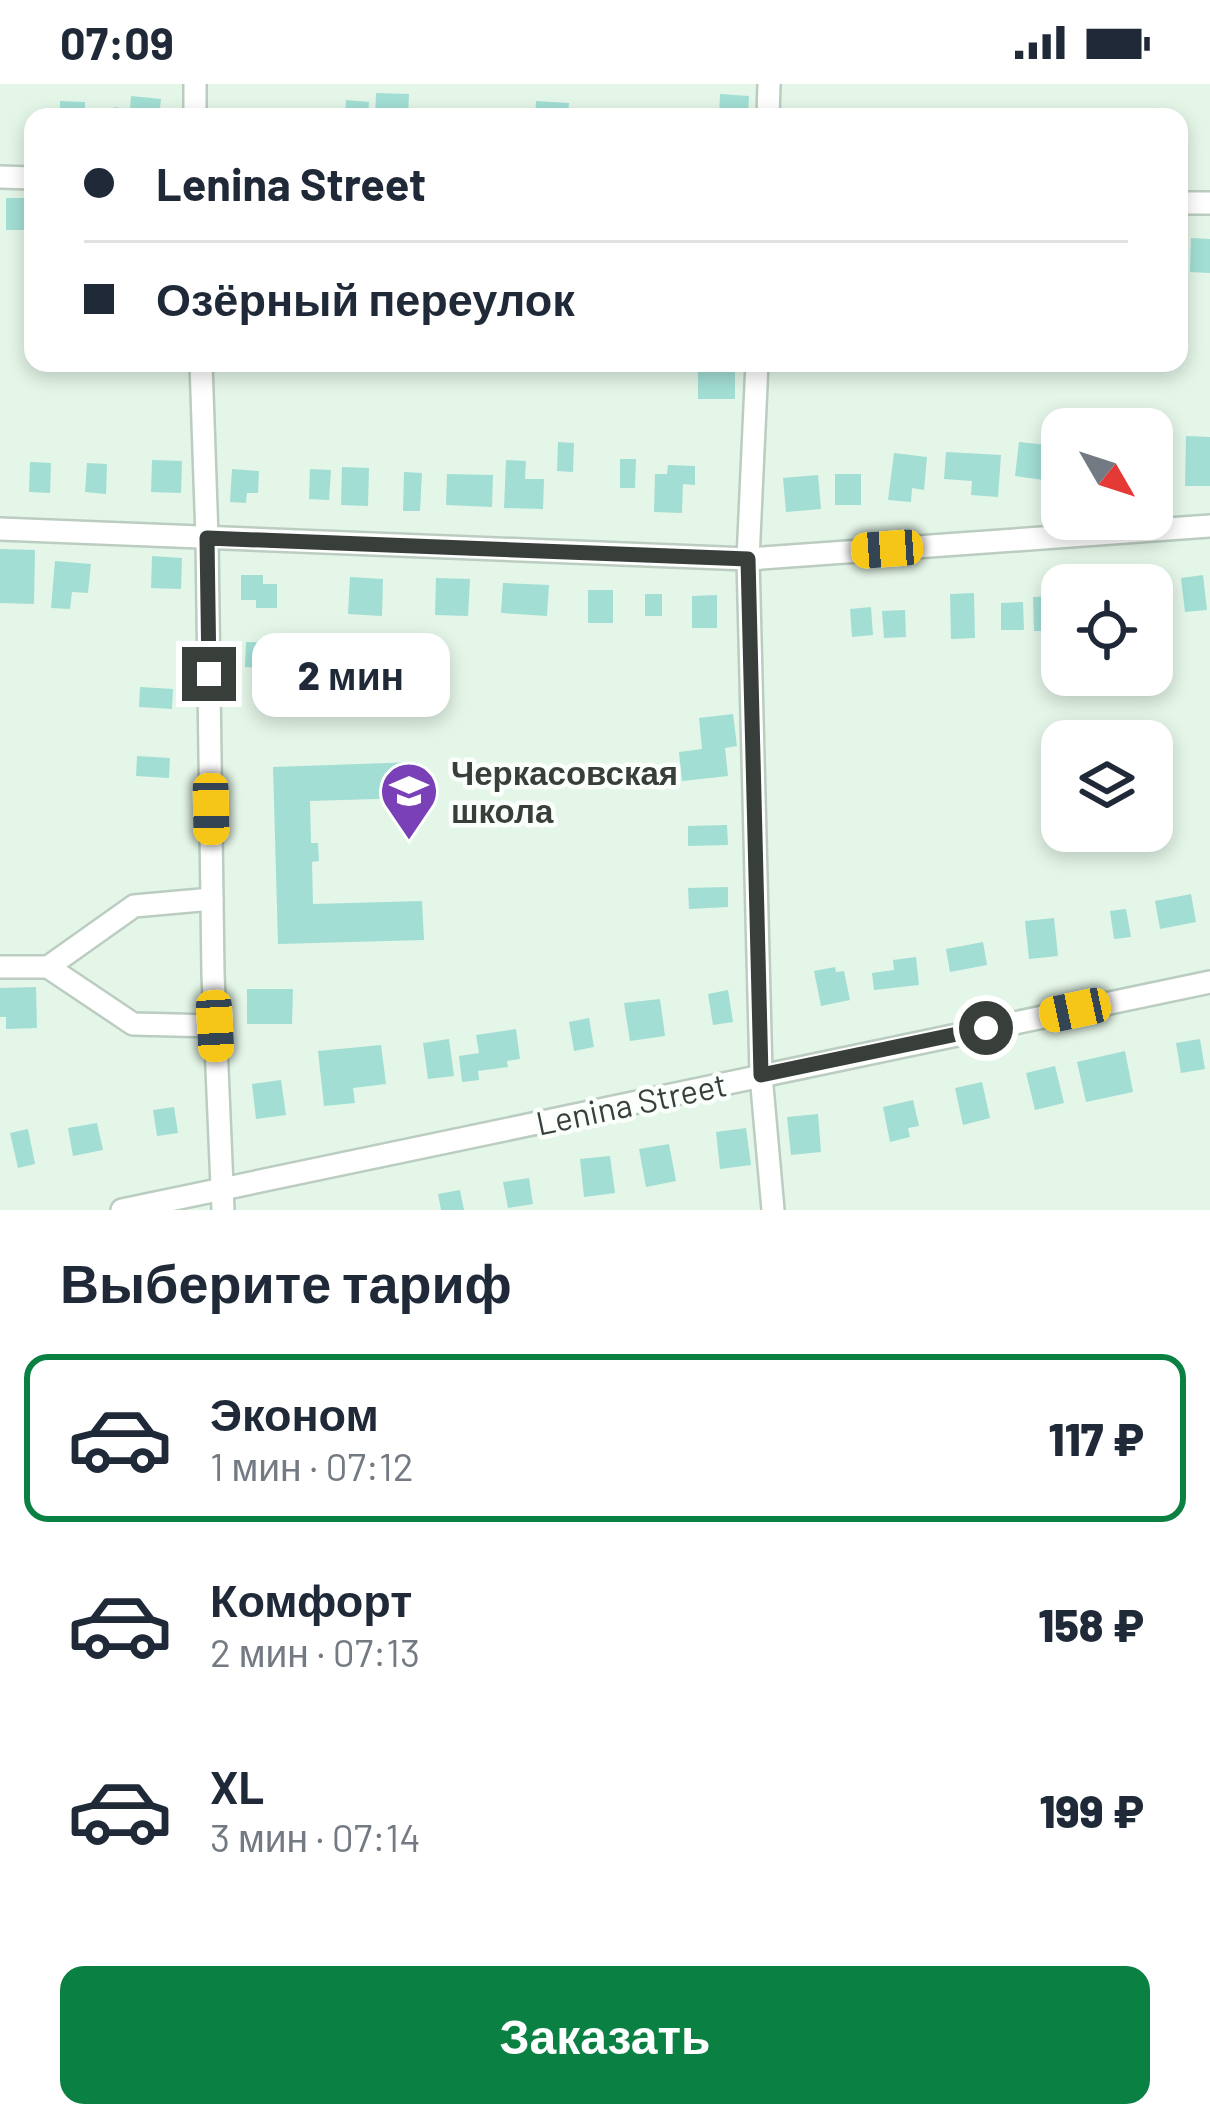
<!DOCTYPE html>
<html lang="ru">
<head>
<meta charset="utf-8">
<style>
  body { margin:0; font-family:Barlow,sans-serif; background:#f6f6f7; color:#1f2937; height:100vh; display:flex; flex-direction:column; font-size:45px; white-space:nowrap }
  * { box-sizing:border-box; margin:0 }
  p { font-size:39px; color:#747a83 }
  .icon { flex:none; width:66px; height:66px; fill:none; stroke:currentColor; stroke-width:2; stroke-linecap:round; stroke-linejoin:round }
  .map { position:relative; height:1126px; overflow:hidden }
  .panel { display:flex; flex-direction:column; background:#fff; flex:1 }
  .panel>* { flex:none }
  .top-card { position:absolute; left:24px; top:24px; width:1164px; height:264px; border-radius:24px; box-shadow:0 6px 18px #0003; display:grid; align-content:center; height:264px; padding:0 60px; background:#fff }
  .needle { width:78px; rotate:129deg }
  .tools { position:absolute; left:1041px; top:324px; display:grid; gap:24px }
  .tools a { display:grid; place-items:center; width:132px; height:132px; border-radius:24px; background:#fff; box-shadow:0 6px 18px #0003; font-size:60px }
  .end { position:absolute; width:54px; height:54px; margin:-27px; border:15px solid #383f3a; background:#fff; box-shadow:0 0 0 6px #fff }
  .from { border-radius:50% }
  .bubble { position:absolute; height:84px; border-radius:24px; background:#fff; box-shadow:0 6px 18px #0003; font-size:39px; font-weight:800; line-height:84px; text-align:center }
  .car { position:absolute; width:36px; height:72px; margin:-36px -18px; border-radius:15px; box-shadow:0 0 9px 3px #0007; background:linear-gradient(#f5c518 24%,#345 0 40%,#f5c518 0 76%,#345 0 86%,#f5c518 0) }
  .top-card b { display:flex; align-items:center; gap:42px; height:114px; font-size:45px }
  .top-card b+b { border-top:3px solid #e0e1e3 }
  .top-card i { width:30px; height:30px; background:#1f2937 }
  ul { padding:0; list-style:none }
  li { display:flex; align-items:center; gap:36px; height:168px; margin:0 24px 18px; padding:0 36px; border:6px solid transparent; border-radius:24px }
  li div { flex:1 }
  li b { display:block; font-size:45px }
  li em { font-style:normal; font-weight:800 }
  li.on { border-color:#0b8043 }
  li>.icon { width:108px; height:108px; stroke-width:1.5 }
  h2 { padding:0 60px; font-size:54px; line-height:144px }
  .cta { display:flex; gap:24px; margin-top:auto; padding:24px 60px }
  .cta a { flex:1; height:138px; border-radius:24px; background:#0b8043; color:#fff; font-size:48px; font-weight:800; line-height:138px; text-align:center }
  .status { display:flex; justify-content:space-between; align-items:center; height:84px; padding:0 60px; background:#fff; direction:ltr }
  .status svg { height:33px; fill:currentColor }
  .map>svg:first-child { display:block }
  .building { fill:#a2ded4 }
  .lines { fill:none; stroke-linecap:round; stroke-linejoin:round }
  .street-casing { stroke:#bbcdc0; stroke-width:26 }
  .street { stroke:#fff; stroke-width:21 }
  .route { stroke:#383f3a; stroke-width:15 }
  .labels { text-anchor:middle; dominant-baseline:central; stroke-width:9; stroke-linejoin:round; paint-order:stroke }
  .poi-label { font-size:33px; font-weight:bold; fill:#383f3a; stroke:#fbfffc; text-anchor:start }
  .street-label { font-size:33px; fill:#383f3a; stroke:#fbfffc }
</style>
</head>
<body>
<div class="status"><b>07:09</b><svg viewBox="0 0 49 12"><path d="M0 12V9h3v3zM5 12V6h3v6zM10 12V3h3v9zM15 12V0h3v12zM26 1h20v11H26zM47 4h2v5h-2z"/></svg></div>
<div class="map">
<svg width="1210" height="1126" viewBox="0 0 1210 1126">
  <rect width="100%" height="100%" fill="#e4f6e8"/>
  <g class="building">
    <path d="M 376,9 L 409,10 L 408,33 L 375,33 Z"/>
    <path d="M 720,10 L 749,12 L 748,33 L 719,33 Z"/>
    <path d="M 131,12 L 161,15 L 159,33 L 113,33 L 114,23 L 130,25 Z"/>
    <path d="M 346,16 L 369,18 L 368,33 L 345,33 Z"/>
    <path d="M 60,17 L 85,18 L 85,33 L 60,33 Z"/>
    <path d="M 536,17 L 569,19 L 568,33 L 535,33 Z"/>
    <rect x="6" y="114" width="27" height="32"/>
    <path d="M 1191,154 L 1210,155 L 1210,189 L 1190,188 Z"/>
    <rect x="698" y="280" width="37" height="35"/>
    <path d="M 1186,352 L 1210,353 L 1210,402 L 1185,402 Z"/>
    <path d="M 558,358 L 574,359 L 573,388 L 557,387 Z"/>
    <path d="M 1019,358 L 1048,361 L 1044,396 L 1015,392 Z"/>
    <path d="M 946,368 L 1001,371 L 998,413 L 971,411 L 972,397 L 944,395 Z"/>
    <path d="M 894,369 L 927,373 L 924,406 L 912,404 L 911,418 L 888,416 Z"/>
    <path d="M 620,375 L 636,375 L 635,404 L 620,404 Z"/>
    <path d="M 152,376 L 182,377 L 181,409 L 151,408 Z"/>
    <path d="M 506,376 L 526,377 L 525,395 L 544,395 L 543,425 L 504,424 Z"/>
    <path d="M 30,378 L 51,379 L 50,409 L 29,408 Z"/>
    <path d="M 87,379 L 107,380 L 106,410 L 85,408 Z"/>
    <path d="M 668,381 L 695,382 L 695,401 L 683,400 L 682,429 L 654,428 L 655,390 L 667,390 Z"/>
    <path d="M 342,383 L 369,384 L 368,422 L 341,421 Z"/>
    <path d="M 232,385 L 259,387 L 258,409 L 247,409 L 246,419 L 230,418 Z"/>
    <path d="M 310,385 L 331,386 L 329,416 L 309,415 Z"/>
    <path d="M 404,388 L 422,389 L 420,427 L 403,427 Z"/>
    <path d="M 447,390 L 493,391 L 492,423 L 446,421 Z"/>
    <rect x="835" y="390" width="26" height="31"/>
    <path d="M 818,391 L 821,425 L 786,428 L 783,394 Z"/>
    <path d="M 0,465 L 35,466 L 34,520 L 0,519 Z"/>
    <path d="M 152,472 L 182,474 L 181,505 L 151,504 Z"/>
    <path d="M 55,477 L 91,480 L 88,509 L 72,508 L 70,525 L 51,524 Z"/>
    <path d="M 241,491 L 263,491 L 263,500 L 277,500 L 277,524 L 256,524 L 256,516 L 241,516 Z"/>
    <path d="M 1203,491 L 1207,526 L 1185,528 L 1181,494 Z"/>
    <path d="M 350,493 L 383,495 L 382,532 L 348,530 Z"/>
    <path d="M 436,494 L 470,495 L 468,532 L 435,531 Z"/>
    <path d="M 503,499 L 549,501 L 547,532 L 501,529 Z"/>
    <rect x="588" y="506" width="25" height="33"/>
    <path d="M 974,509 L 975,554 L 951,555 L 950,510 Z"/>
    <rect x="645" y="510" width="17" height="22"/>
    <path d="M 717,511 L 717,544 L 692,544 L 692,512 Z"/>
    <path d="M 1056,512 L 1057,547 L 1034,547 L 1033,513 Z"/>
    <path d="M 1023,518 L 1024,546 L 1001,546 L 1001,519 Z"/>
    <path d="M 871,523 L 873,551 L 852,553 L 850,525 Z"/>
    <path d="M 905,526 L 906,553 L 884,554 L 882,527 Z"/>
    <path d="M 246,558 L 281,559 L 279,594 L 261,593 L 261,584 L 245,583 Z"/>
    <path d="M 140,603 L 173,605 L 172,625 L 139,623 Z"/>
    <path d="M 733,630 L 737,662 L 725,664 L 728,692 L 682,697 L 679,668 L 702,665 L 699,634 Z"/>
    <path d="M 137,672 L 170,674 L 169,694 L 136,692 Z"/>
    <path d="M 417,678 L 418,725 L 407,726 L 407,714 L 310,717 L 311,759 L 318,759 L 319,777 L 312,778 L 313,820 L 422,817 L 424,856 L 278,860 L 273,683 Z"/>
    <path d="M 727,741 L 728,761 L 688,762 L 688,742 Z"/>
    <path d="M 728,803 L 728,823 L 689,825 L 688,804 Z"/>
    <path d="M 1191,810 L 1196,838 L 1160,845 L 1155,817 Z"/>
    <path d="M 1126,825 L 1131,853 L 1114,855 L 1110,827 Z"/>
    <path d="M 1054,834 L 1058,872 L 1029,875 L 1025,837 Z"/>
    <path d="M 983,858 L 987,881 L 950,888 L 946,865 Z"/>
    <path d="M 916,873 L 919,901 L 874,906 L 872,889 L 894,886 L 893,876 Z"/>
    <path d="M 835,883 L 836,888 L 844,887 L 850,916 L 821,922 L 814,887 Z"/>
    <path d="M 36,903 L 37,944 L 6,945 L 6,933 L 0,933 L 0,904 Z"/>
    <path d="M 247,905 L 293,905 L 292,940 L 247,940 Z"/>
    <path d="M 728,906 L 733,938 L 713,941 L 708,910 Z"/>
    <path d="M 660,915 L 665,952 L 630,957 L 624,919 Z"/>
    <path d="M 589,934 L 594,963 L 574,967 L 569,938 Z"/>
    <path d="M 516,945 L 520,975 L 507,977 L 508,983 L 478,987 L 479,996 L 462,998 L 459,972 L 479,969 L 476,951 Z"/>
    <path d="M 449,955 L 454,992 L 428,995 L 423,959 Z"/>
    <path d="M 1200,955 L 1205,985 L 1181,989 L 1176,959 Z"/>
    <path d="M 381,961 L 386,1000 L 353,1004 L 355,1019 L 324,1022 L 318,967 Z"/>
    <path d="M 1125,967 L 1133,1008 L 1086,1018 L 1077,978 Z"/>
    <path d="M 1055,982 L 1064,1019 L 1035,1026 L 1026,989 Z"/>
    <path d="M 281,996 L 286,1031 L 256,1035 L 252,1000 Z"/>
    <path d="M 982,998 L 990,1034 L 963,1041 L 955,1004 Z"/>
    <path d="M 913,1016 L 919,1042 L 908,1044 L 910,1053 L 890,1058 L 883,1023 Z"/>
    <path d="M 174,1023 L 178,1049 L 157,1052 L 153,1026 Z"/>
    <path d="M 818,1030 L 821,1068 L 791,1071 L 787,1033 Z"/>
    <path d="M 97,1039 L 103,1066 L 73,1072 L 68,1044 Z"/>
    <path d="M 746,1044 L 751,1081 L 720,1085 L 716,1048 Z"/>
    <path d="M 28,1045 L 35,1080 L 18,1084 L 10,1049 Z"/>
    <path d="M 669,1060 L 676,1097 L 646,1103 L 639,1065 Z"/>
    <path d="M 610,1072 L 615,1109 L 584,1113 L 580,1075 Z"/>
    <path d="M 529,1094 L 533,1120 L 508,1124 L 503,1098 Z"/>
    <path d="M 460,1106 L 464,1126 L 441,1126 L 438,1110 Z"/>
  </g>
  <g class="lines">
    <defs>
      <g id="street">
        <path d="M 195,0 L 195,33"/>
        <path d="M 768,33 L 769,0"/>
        <path d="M 0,93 L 33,94"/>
        <path d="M 1179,119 L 1210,119"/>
        <path d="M 201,279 L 207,454 L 213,890 L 223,1126"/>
        <path d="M 757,279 L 748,475 L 761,991 L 773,1126"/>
        <path d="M 0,445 L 748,475 L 1210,442"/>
        <path d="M 0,883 L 48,883 L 134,822 L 212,815"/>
        <path d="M 48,883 L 133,940 L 215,942"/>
        <path d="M 122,1126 L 1210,898"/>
      </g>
    </defs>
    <use href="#street" class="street-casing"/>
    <use href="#street" class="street"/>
  </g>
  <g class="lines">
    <path class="route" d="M 209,590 L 207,454 L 748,475 L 761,991 L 986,944"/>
  </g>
  <defs>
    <symbol id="school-pin" viewBox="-11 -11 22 30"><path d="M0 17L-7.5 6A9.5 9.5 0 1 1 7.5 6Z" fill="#7a40b7" stroke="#fbfffc"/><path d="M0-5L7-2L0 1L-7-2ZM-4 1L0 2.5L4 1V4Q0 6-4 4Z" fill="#fff"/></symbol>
  </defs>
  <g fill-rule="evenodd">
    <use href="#school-pin" x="376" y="674" width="66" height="90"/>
  </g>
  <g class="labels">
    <g class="poi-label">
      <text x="451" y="688">Черкасовская<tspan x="451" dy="38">школа</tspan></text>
    </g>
    <g class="street-label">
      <text transform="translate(631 1019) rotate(-12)">Lenina Street</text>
    </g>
  </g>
</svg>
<div class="tools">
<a><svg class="needle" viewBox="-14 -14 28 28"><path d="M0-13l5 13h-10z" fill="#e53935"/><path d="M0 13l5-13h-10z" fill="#747a83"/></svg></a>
<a><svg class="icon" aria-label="locate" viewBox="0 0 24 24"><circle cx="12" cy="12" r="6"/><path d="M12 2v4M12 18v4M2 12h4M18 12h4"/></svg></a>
<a><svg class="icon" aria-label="layers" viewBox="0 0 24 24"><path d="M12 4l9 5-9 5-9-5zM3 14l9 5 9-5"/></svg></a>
</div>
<i class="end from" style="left:986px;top:944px"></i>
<i class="end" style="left:209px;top:590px"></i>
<div class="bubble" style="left:252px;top:549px;width:198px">2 мин</div>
<i class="car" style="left:887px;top:465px;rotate:266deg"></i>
<i class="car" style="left:211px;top:725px;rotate:179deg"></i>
<i class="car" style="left:1075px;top:926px;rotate:258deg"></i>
<i class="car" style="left:215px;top:942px;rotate:177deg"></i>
<div class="top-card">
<b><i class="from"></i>Lenina Street</b>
<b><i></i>Озёрный переулок</b>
</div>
</div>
<section class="panel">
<h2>Выберите тариф</h2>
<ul>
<li class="on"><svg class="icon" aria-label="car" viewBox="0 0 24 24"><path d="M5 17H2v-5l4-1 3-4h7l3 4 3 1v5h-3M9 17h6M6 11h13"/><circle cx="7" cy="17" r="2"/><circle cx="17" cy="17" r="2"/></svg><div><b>Эконом</b><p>1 мин · 07:12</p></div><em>117 ₽</em></li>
<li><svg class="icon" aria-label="car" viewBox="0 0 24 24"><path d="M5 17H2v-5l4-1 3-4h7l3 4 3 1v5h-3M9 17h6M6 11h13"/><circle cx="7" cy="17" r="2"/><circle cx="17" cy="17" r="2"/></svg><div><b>Комфорт</b><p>2 мин · 07:13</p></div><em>158 ₽</em></li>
<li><svg class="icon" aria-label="car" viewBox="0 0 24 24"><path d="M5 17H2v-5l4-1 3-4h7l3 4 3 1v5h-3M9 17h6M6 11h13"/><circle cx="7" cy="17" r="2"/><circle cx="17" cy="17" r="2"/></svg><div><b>XL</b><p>3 мин · 07:14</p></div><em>199 ₽</em></li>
</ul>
<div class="cta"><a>Заказать</a></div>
</section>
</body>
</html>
